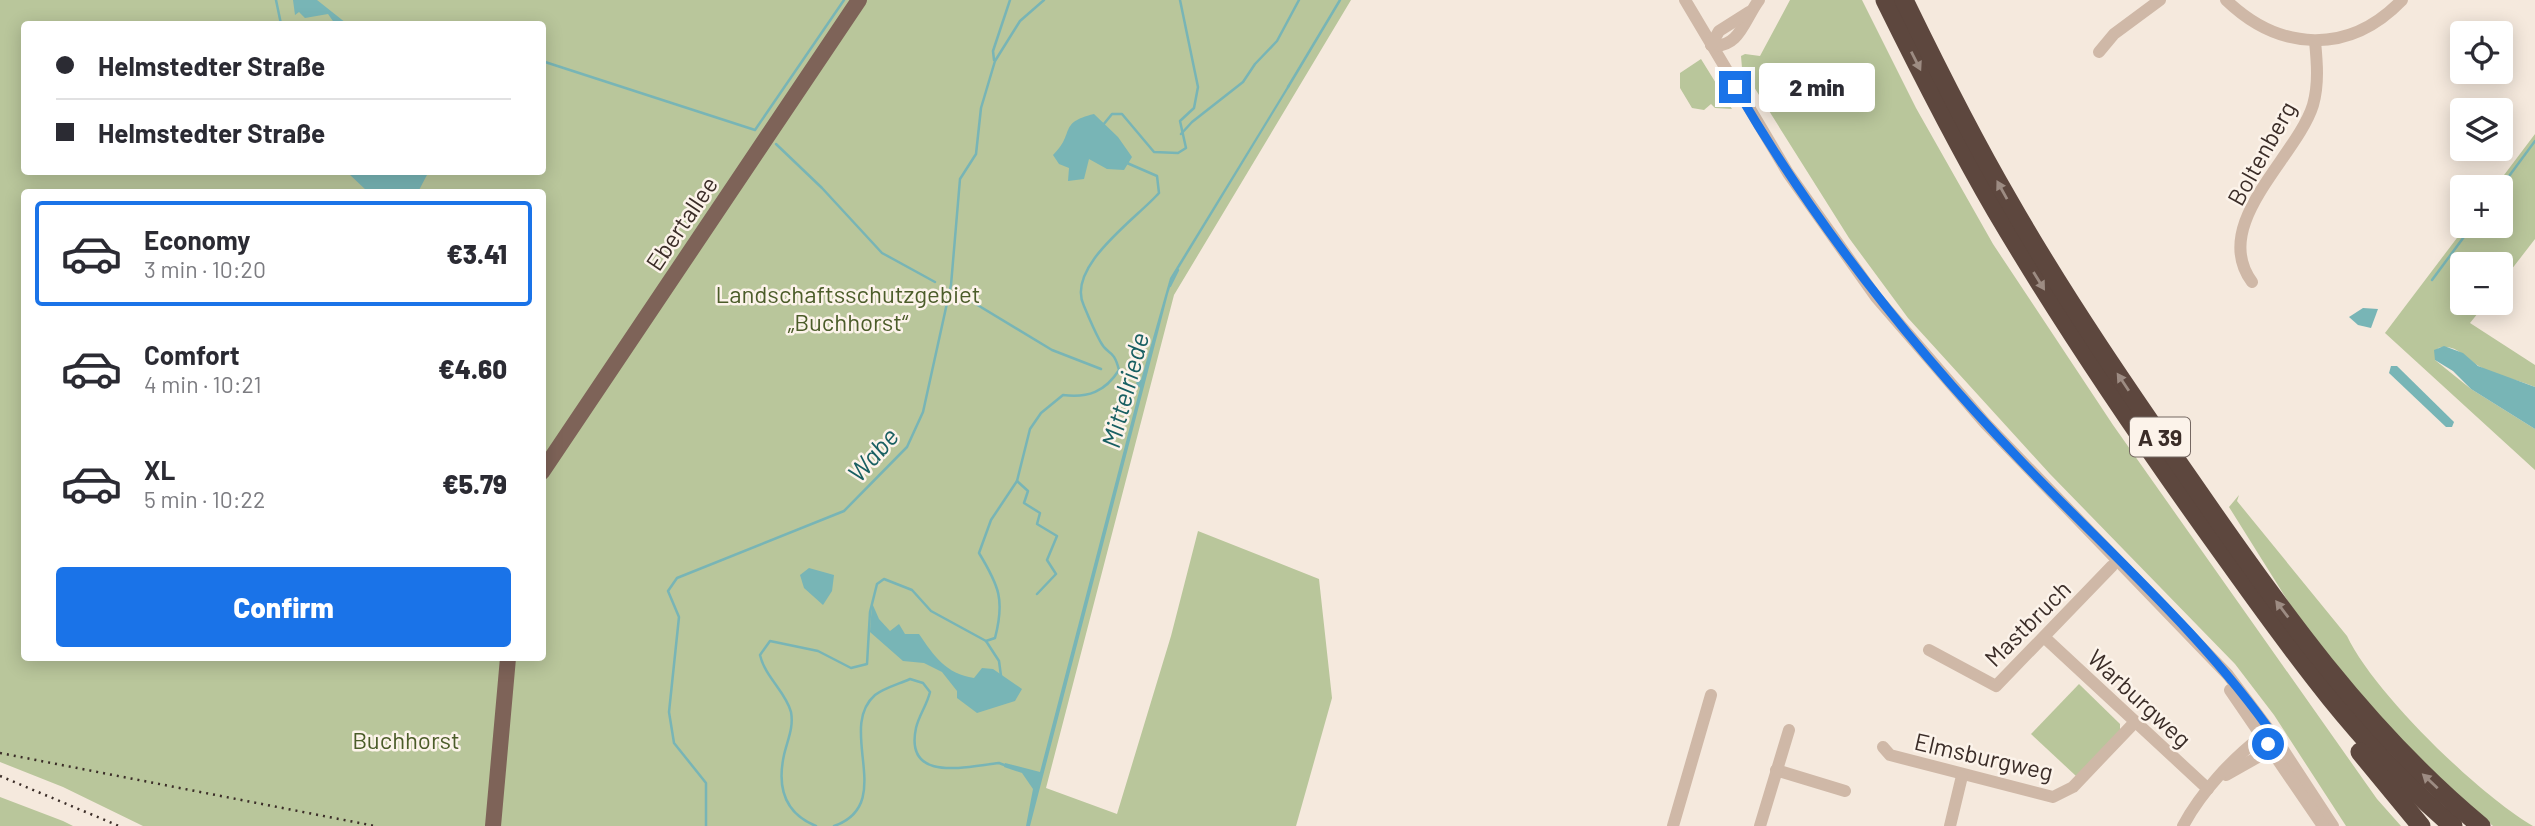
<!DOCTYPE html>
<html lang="en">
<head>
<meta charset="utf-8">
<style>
  body { margin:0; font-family:Barlow,sans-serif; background:#f2f2f3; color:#2b2b33; height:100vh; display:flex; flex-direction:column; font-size:26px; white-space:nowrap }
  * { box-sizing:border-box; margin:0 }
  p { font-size:23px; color:#7c7c81 }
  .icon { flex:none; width:38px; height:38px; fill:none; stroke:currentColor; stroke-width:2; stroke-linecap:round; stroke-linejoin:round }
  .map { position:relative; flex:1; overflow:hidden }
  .details { position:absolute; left:21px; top:189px; width:525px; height:472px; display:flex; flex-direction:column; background:#fff; border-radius:7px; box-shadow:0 4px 18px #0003 }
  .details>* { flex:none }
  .top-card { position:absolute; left:21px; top:21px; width:525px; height:154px; border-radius:7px; box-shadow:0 4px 18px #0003; display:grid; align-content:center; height:154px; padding:0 35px; background:#fff }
  .fabs { position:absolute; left:2450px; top:21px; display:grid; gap:14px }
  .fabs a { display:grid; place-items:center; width:63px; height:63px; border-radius:7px; background:#fff; box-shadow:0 4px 18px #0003; font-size:35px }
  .end { position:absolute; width:32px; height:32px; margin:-16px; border:9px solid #1a73e8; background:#fff; box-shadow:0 0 0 4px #fff }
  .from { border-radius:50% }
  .bubble { position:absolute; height:49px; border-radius:7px; background:#fff; box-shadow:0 4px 18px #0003; font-size:23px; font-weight:800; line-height:49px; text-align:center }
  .top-card b { display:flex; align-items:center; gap:24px; height:66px; font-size:26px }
  .top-card b+b { border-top:2px solid #e1e1e2 }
  .top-card i { width:18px; height:18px; background:#2b2b33 }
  ul { padding:12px 0 0; list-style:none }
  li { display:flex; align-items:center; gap:21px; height:105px; margin:0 14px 10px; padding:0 21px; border:4px solid transparent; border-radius:7px }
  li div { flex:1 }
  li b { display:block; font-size:26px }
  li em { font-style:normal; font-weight:800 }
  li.selected { border-color:#1a73e8 }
  li>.icon { width:63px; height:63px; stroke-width:1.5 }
  .primary-button { display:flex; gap:14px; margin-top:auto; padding:14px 35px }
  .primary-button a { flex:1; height:80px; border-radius:7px; background:#1a73e8; color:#fff; font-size:28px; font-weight:800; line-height:80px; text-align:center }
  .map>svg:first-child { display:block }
  .green { fill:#b9c69b; fill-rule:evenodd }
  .water { fill:#78b5b6 }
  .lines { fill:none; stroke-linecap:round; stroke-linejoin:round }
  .stream { stroke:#78b5b6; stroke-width:2.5 }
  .minor { stroke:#cfb8a7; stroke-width:12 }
  .major { stroke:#7e6358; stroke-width:16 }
  .highway { stroke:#5d473e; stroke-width:19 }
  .rail { stroke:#3b2d28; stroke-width:2.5; stroke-dasharray:2 5; stroke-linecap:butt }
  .oneway { fill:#9d8c83 }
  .route { stroke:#1a73e8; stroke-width:9 }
  .labels { text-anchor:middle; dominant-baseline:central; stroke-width:5; stroke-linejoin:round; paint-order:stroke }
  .shield { fill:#fcf3ea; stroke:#756862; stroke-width:2 }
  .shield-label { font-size:23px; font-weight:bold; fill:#3b2d28 }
  .street-label { font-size:24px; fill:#3b2d28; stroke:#fcf3ea }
  .park-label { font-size:24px; fill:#4b5c29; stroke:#fcf3ea }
  .water-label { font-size:26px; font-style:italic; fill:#185f62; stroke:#fcf3ea }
</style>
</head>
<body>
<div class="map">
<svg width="2535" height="826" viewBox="0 0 2535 826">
  <rect width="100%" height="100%" fill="#f5e9dd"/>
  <g class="green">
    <path d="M 0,0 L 1351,0 L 1174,295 L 1046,788 L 1117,814 L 1171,636 L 1198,531 L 1319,579 L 1332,698 L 1296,826 L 143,826 L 63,787 L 0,762 ZM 24,24 L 542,24 L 542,172 L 24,172 ZM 24,192 L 542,192 L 542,658 L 24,658 Z"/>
    <path d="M 1790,0 L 1862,0 L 1916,108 L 1993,244 L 2113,425 L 2377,799 L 2401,826 L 2346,826 L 2274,715 L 2235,664 L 2050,474 L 1908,318 L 1849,238 L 1742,68 L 1741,56 L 1745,54 L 1760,56 Z"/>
    <path d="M 1701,59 L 1732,109 L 1715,108 L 1711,104 L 1704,110 L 1692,108 L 1680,88 L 1680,73 Z"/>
    <path d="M 2535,134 L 2535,239 L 2501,283 L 2501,264 L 2462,264 L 2462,303 L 2486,303 L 2470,323 L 2535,365 L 2535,387 C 2517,379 2494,376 2477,365 C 2465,357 2455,343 2438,348 L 2435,360 L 2471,389 L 2535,429 L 2535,470 L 2385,333 L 2466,226 L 2501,226 L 2501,187 L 2495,187 Z"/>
    <path d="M 2239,495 L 2237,501 L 2347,636 C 2374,693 2478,794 2533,826 L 2493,826 L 2412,755 L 2311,638 L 2229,507 Z"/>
    <path d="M 2079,684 L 2120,724 L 2120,732 L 2076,776 L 2031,734 Z"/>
    <path d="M 0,797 L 63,821 L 73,826 L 0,826 Z"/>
  </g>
  <g class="water">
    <path d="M 293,0 L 317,0 L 346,23 L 364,21 L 362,24 L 335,24 L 328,14 L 305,18 L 299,12 L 295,15 Z"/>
    <path d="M 1288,85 L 1290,86 L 1173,278 L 1168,294 L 1030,826 L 1026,826 L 1033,789 L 1022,773 L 1004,767 L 1005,763 L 1040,772 L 1140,388 L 1136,384 L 1137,380 L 1141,380 L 1170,278 Z"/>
    <path d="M 1094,114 L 1118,137 L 1132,157 L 1124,170 L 1107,169 L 1089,159 L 1084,179 L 1068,181 L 1069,168 L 1059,164 L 1053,155 C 1076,133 1057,123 1094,114 Z"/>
    <path d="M 347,172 L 428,172 L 428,173 L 418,192 L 368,192 Z"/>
    <path d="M 2363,308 L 2378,309 L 2371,328 L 2358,325 L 2349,317 Z"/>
    <path d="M 2444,346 L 2463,353 L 2478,366 L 2535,387 L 2535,429 L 2471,389 L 2453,371 L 2435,360 L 2434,350 Z"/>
    <path d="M 2391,366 L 2397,366 L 2454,422 L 2452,427 L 2446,427 L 2389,373 Z"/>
    <path d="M 809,568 L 834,575 L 832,591 L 823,605 L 804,588 L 800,575 Z"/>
    <path d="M 872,603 L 879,619 L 890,631 L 899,624 L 905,634 L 919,634 C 934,656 946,674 974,678 L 982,668 L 993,669 L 1022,689 L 1015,701 L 977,713 L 957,698 L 957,691 L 942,672 L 924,663 L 903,661 L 870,632 Z"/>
  </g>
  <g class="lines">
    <g class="stream">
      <path d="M 276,0 L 281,24"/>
      <path d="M 994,60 L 993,51 L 1010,0"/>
      <path d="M 542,61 L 755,130 L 844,0"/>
      <path d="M 1288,87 L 1340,0"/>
      <path d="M 1103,125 L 1112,114 L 1122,114 L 1154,152 L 1178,153 L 1186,148 L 1180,121 L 1194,108 L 1198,87 L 1180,0"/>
      <path d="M 1181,134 L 1192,122 L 1243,82 L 1255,64 L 1277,41 L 1299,0"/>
      <path d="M 776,144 L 822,188 L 882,253 L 935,282"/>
      <path d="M 2501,187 L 2535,141"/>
      <path d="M 2432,280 L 2472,226"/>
      <path d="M 1170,286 L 1178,270"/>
      <path d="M 961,295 L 1052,350 L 1101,369"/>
      <path d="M 1017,481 L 1028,491 L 1024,503 L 1040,513 L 1037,524 L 1057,536 L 1047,560 L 1056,574 L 1037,594"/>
      <path d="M 986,641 L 995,638 C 1005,600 999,586 979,553 L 991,520 L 1017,481 L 1030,429 L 1041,413 L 1063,395 C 1088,398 1105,392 1119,370 C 1113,347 1108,357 1100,341 C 1094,330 1089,318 1084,306 C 1065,267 1136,219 1159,193 L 1157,176 L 1127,163"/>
      <path d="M 706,826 L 706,783 L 674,743 L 669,712 L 679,617 L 668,591 L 677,578 L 844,511 L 907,447 L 923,412 L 951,285 L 960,179 L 976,154 L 981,108 L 995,61 L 1020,21 L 1044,0"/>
      <path d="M 816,826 C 784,813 777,787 784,755 C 787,741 794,728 791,712 C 786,692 765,677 760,655 L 770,641 L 818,651 L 851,668 L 867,664 L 870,612 L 877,584 L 884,579 L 912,590 L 931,611 L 986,641 L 999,661 L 1001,676"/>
      <path d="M 834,826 C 897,804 836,729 875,695 C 884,688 899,684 910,679 L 923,683 L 930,692 C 927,705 919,715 916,728 C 904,784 968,766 999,763 L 1007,766"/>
    </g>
    <g class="minor">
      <path d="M 1685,0 L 1788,173 L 1876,297 L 1985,423 L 2228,675 L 2276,739 L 2333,826"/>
      <path d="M 2226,0 C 2280,52 2349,55 2402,0"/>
      <path d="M 1711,45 C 1739,50 1745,18 1759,0"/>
      <path d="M 1711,45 L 1719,31 L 1749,12"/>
      <path d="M 2099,52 L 2114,34 L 2160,0"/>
      <path d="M 2252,282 C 2209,224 2297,157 2313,105 C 2319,84 2317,62 2315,41"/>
      <path d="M 2044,637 L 2208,789"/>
      <path d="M 1929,650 L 1996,686 L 2112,566"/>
      <path d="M 2230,690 L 2323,826"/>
      <path d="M 1883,747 L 1890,755 L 2053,797 L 2073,787 L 2134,723"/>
      <path d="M 1776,770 L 1845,791"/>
      <path d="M 2226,775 L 2265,753 L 2274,742"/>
      <path d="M 1673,826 L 1711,695"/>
      <path d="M 1760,826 L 1789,730"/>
      <path d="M 1950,826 L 1962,776"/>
      <path d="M 2183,826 C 2201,792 2232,759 2262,736"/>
    </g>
    <g class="major">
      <path d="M 542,472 L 859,0"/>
      <path d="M 493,826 L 508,658"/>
    </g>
    <g class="highway">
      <path d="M 1885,0 C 1920,71 1956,142 1996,211 C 2065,328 2142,441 2221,551 C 2291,649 2361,748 2453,826"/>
      <path d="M 1904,0 C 1937,68 1971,136 2009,201 C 2065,299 2129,392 2193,484 C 2278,607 2365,730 2481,826"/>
      <path d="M 2360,752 L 2421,826"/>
    </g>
    <g class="rail">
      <path d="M 0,753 L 375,826"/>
      <path d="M 0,776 L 119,826"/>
    </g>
  </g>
  <defs><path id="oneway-solid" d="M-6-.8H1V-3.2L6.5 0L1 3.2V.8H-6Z" transform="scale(1.75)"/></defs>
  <g class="oneway">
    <use href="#oneway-solid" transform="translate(1916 61) rotate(63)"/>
    <use href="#oneway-solid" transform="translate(2002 190) rotate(-119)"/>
    <use href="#oneway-solid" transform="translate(2039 281) rotate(58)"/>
    <use href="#oneway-solid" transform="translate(2123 382) rotate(-124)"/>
    <use href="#oneway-solid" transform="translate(2282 609) rotate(-127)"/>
    <use href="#oneway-solid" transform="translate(2430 781) rotate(-137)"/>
  </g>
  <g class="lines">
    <path class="route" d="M 1735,87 C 1815,225 1912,347 2022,462 C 2108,552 2205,636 2276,739 L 2271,748 L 2268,744"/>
  </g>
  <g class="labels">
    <rect class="shield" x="2130" y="417.5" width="60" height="39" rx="5"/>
    <g class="shield-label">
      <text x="2160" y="437">A 39</text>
    </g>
    <g class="street-label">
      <text transform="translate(2261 153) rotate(-61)">Boltenberg</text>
      <text transform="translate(681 223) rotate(-56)">Ebertallee</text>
      <text transform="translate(2027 623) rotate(-45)">Mastbruch</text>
      <text transform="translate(2140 698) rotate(43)">Warburgweg</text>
      <text transform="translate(1984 756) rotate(13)">Elmsburgweg</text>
    </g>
    <g class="park-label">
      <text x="848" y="293">Landschaftsschutzgebiet<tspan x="848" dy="28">„Buchhorst“</tspan></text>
      <text x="406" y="739">Buchhorst</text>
    </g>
    <g class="water-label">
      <text transform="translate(1124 390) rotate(-75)">Mittelriede</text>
      <text transform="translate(872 454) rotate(-49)">Wabe</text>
    </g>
  </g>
</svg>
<div class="fabs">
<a><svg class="icon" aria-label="locate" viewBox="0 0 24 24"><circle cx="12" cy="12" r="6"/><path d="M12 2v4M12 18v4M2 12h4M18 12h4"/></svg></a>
<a><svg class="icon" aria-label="layers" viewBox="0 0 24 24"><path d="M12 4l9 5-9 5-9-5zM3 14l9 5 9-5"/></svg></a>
<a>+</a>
<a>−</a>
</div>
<i class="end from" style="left:2268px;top:744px"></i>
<i class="end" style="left:1735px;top:87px"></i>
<div class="bubble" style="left:1759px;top:63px;width:116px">2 min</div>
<div class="top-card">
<b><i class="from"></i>Helmstedter Straße</b>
<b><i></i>Helmstedter Straße</b>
</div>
<section class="details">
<ul>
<li class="selected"><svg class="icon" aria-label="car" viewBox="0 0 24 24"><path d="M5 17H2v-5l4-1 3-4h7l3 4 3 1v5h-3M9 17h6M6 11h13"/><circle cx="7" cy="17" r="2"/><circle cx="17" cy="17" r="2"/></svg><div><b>Economy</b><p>3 min · 10:20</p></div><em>€3.41</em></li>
<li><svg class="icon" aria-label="car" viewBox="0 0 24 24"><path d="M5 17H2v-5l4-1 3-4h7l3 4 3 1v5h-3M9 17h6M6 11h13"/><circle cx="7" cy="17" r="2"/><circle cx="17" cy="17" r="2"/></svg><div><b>Comfort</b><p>4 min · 10:21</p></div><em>€4.60</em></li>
<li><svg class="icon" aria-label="car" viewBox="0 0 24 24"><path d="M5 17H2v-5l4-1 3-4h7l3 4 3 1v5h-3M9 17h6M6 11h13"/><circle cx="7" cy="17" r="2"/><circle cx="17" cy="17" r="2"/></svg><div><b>XL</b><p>5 min · 10:22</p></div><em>€5.79</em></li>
</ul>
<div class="primary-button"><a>Confirm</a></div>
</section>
</div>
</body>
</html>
